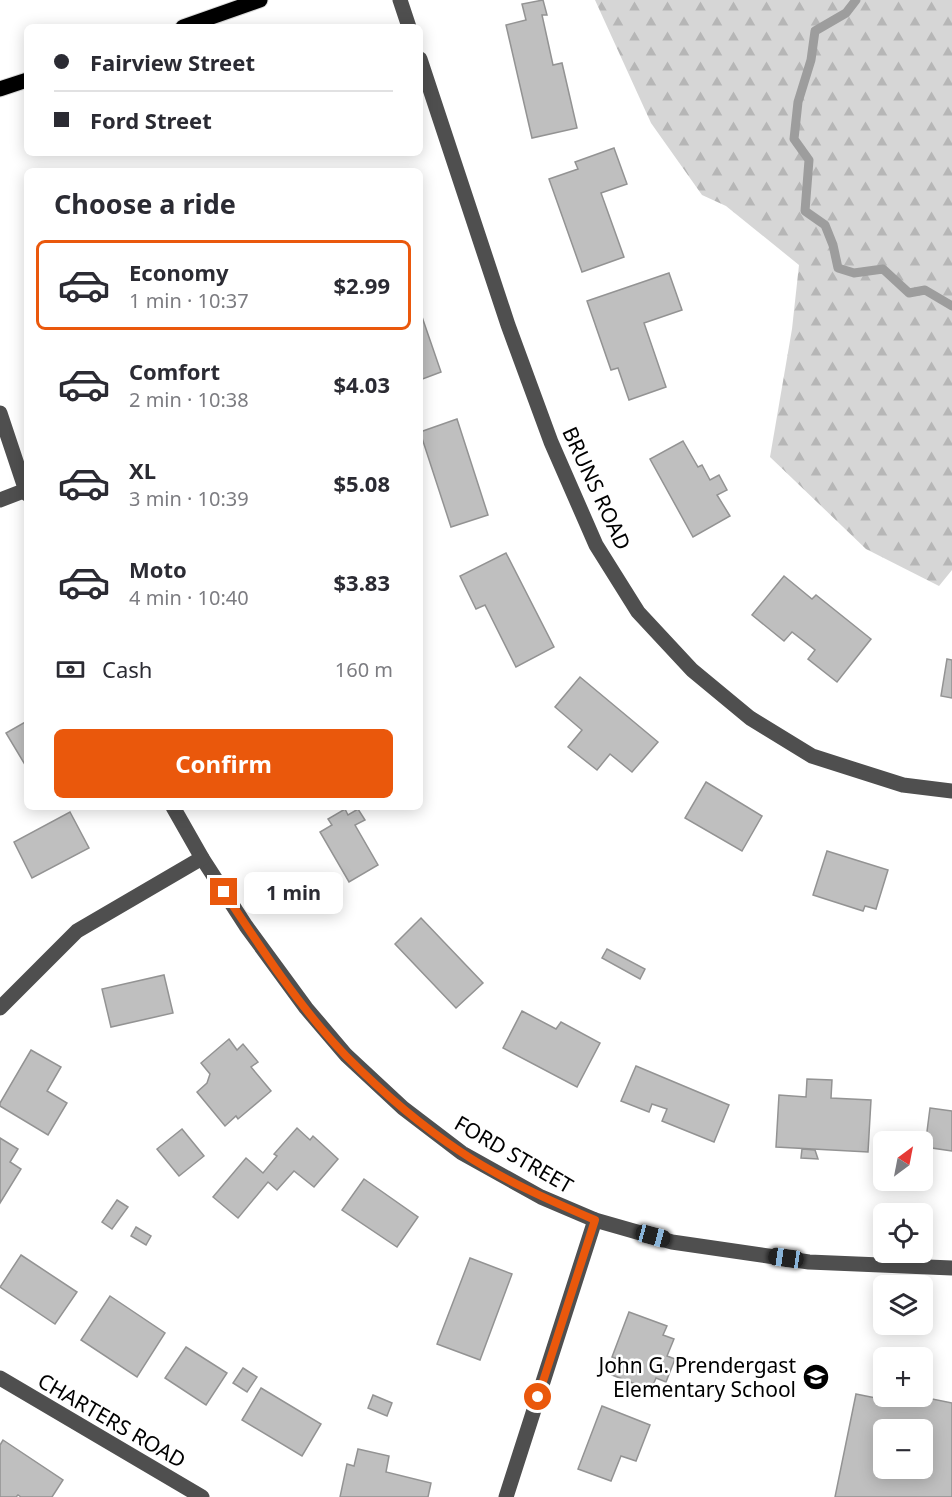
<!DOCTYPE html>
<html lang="en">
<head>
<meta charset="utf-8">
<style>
  body { margin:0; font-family:"Noto Sans",sans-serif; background:#f7f7f7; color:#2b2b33; height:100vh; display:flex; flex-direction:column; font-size:22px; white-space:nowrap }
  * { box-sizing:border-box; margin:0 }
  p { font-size:20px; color:#7c7c81 }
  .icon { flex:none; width:33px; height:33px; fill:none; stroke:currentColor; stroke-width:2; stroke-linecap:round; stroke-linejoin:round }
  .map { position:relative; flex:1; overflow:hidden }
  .drawer { position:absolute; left:24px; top:168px; width:399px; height:642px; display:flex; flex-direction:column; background:#fff; border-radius:9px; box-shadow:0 3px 15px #0003 }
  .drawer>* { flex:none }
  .banner { position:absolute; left:24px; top:24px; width:399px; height:132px; border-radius:9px; box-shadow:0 3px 15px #0003; display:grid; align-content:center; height:132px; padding:0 30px; background:#fff }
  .needle { width:39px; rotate:32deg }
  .tools { position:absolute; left:873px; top:1131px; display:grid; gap:12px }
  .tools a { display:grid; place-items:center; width:60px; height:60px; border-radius:9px; background:#fff; box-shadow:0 3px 15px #0003; font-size:30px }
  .end { position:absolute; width:27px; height:27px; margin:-14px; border:8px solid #ea580c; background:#fff; box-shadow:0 0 0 3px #fff }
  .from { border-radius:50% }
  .bubble { position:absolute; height:42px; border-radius:9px; background:#fff; box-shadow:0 3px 15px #0003; font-size:20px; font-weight:700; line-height:42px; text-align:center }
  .car { position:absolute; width:18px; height:36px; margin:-18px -9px; border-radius:8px; box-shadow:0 0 4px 2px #0007; background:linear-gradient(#222 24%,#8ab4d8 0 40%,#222 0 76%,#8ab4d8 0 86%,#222 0) }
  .banner b { display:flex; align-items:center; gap:21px; height:57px; font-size:22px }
  .banner b+b { border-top:2px solid #e1e1e2 }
  .banner i { width:15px; height:15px; background:#2b2b33 }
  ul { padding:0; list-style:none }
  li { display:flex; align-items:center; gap:18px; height:90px; margin:0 12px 9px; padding:0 18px; border:3px solid transparent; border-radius:9px }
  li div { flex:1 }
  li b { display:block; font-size:22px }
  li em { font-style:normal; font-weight:700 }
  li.selected { border-color:#ea580c }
  li>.icon { width:54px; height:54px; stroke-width:1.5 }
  h2 { padding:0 30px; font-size:27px; line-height:72px }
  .pay { display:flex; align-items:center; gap:15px; height:66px; padding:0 30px; font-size:22px }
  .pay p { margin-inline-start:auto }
  .primary-button { display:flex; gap:12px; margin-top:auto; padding:12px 30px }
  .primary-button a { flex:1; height:69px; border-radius:9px; background:#ea580c; color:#fff; font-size:24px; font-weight:700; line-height:69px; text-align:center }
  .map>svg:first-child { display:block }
  .forest { fill:url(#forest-firs) }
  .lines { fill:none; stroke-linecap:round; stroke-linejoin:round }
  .stream { stroke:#9d9d9d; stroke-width:9 }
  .building { fill:#bfbfbf; stroke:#939393; stroke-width:1.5; fill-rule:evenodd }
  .major-casing { stroke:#dbdbdb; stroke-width:17 }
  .minor { stroke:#4f4f4f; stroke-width:15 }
  .major { stroke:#000; stroke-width:15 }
  .route { stroke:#ea580c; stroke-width:8 }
  .labels { text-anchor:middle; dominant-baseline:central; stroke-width:5; stroke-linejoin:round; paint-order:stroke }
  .street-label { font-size:21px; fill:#000; stroke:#fff }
  .poi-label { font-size:21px; fill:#000; stroke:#fff; text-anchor:end }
</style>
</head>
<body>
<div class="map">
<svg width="952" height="1497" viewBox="0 0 952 1497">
  <defs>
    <pattern id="forest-firs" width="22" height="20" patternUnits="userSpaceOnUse" patternTransform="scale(1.5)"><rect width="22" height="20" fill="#d6d6d6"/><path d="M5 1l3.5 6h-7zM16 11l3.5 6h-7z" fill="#b6b6b6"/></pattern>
  </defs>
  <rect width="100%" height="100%" fill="#fff"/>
  <path class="forest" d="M 595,0 L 952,0 L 952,570 L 939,586 L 866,549 L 770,457 L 792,329 L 799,265 L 726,206 L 702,195 L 651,123 Z"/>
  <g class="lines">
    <path class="stream" d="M 856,0 L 846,13 L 815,31 L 811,60 L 798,102 L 794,139 L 809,160 L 805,211 L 825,225 L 833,245 L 838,268 L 854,273 L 883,269 L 909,293 L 925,290 L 952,306"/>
  </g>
  <g class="building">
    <path d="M 543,0 L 547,15 L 542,15 L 553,65 L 562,63 L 577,128 L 532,138 L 506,25 L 526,20 L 522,4 Z"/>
    <path d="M 614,148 L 627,184 L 601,193 L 624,257 L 582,272 L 549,179 L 578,169 L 575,162 Z"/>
    <path d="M 669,273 L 682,310 L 644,323 L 666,387 L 629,400 L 618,368 L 611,370 L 587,301 Z"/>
    <path d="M 420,311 L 441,372 L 420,380 Z"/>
    <path d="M 457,419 L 488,515 L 451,527 L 420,432 Z"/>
    <path d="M 683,441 L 698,467 L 702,465 L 710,480 L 719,475 L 727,490 L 717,495 L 730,516 L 693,537 L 650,459 Z"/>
    <path d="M 506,553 L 554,647 L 516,667 L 485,605 L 476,609 L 460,576 Z"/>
    <path d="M 784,576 L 812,599 L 816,595 L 871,639 L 837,682 L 808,659 L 815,650 L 792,632 L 784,641 L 752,615 Z"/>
    <path d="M 947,659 L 952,660 L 952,698 L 941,696 Z"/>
    <path d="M 580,677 L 658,742 L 632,772 L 610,754 L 597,770 L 568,747 L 582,730 L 555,707 Z"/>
    <path d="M 27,721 L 27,768 L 6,733 Z"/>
    <path d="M 706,782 L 762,816 L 742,851 L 685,818 Z"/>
    <path d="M 345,809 L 348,815 L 358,809 L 365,820 L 355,825 L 378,865 L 349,882 L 320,832 L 332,825 L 328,819 Z"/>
    <path d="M 70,812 L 89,848 L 32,878 L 14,842 Z"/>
    <path d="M 827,851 L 888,870 L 876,909 L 865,906 L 863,911 L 813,895 Z"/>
    <path d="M 421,918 L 483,983 L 456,1008 L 395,944 Z"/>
    <path d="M 607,949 L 645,969 L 640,979 L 602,958 Z"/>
    <path d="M 164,975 L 173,1013 L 111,1027 L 102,989 Z"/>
    <path d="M 522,1011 L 556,1029 L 561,1022 L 600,1043 L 577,1087 L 503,1048 Z"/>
    <path d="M 229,1039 L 237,1050 L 243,1044 L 258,1062 L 251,1067 L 271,1091 L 238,1119 L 236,1116 L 225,1126 L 197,1092 L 207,1083 L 210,1074 L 201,1063 Z"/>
    <path d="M 31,1050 L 61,1067 L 47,1091 L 67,1103 L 48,1135 L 0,1106 L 0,1103 Z"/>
    <path d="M 636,1066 L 729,1105 L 714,1142 L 662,1121 L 667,1109 L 652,1104 L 649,1112 L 621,1101 Z"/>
    <path d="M 807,1079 L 832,1080 L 831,1098 L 871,1100 L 868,1152 L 776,1147 L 779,1095 L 806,1097 Z"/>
    <path d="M 930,1108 L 952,1111 L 952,1151 L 925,1147 Z"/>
    <path d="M 297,1128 L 310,1140 L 313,1136 L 338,1159 L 314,1187 L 294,1171 L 277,1190 L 268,1182 L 238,1218 L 213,1197 L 246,1158 L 263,1173 L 277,1156 L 274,1154 Z"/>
    <path d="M 182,1129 L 204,1156 L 179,1176 L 157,1149 Z"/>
    <path d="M 0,1138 L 18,1149 L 10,1162 L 21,1169 L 0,1203 Z"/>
    <path d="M 802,1149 L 815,1150 L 818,1159 L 801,1158 Z"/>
    <path d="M 364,1179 L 418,1217 L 397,1247 L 342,1210 Z"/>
    <path d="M 117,1200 L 128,1207 L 112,1229 L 102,1222 Z"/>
    <path d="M 136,1227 L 151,1236 L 146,1245 L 131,1236 Z"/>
    <path d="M 21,1255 L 77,1292 L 55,1324 L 0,1287 Z"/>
    <path d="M 470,1258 L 512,1274 L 480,1360 L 437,1344 Z"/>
    <path d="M 110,1296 L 165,1333 L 137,1377 L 81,1340 Z"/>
    <path d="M 629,1312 L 667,1326 L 663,1335 L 674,1339 L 667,1356 L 675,1359 L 666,1382 L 656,1378 L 651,1390 L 612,1375 L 618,1359 L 612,1357 Z"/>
    <path d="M 186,1347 L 227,1373 L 206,1405 L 165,1378 Z"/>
    <path d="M 243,1368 L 257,1377 L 247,1392 L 233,1383 Z"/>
    <path d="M 261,1388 L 321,1424 L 302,1456 L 242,1420 Z"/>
    <path d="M 856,1394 L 915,1406 L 918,1396 L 952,1403 L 952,1497 L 835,1497 ZM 884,1430 L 922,1430 L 922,1468 L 884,1468 Z"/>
    <path d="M 373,1395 L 392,1403 L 387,1416 L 368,1408 Z"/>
    <path d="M 602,1406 L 650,1425 L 636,1461 L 621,1456 L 611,1481 L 578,1469 Z"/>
    <path d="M 3,1440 L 63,1480 L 52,1497 L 21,1497 L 18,1495 L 16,1497 L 0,1497 L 0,1445 Z"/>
    <path d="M 358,1449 L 389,1456 L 386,1472 L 431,1483 L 428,1497 L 340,1497 L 347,1464 L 354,1466 Z"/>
  </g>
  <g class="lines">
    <defs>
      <g id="major">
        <path d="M 183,27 L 260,0"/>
        <path d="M 0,89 L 27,80"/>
      </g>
    </defs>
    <use href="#major" class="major-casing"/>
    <g class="minor">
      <path d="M 400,0 L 409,27"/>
      <path d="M 420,59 L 508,325 L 551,442 L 596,545 L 638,612 L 692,670 L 750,718 L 812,756 L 903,785 L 952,791"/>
      <path d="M 0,413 L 27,494"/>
      <path d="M 0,500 L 26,490"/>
      <path d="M 173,807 L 202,858 L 246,926 L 306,1008 L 346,1055 L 403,1108 L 462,1153 L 541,1197 L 595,1220 L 672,1242 L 809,1262 L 952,1268"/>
      <path d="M 0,1008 L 77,931 L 202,858"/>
      <path d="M 0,1378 L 202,1497"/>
      <path d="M 506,1497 L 595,1220"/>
    </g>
    <use href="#major" class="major"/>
  </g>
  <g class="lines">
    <path class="route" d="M 224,892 C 260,947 300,1008 346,1056 C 381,1091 420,1125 461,1152 C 501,1179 551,1201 595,1220 L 538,1397"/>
  </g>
  <defs>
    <symbol id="school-disc" viewBox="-11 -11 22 22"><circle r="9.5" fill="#000" stroke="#fff"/><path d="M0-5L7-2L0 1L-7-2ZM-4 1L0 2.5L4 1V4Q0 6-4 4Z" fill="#fff"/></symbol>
  </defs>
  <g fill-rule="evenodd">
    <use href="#school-disc" x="801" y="1362" width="30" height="30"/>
  </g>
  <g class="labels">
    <g class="street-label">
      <text transform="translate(597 488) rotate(65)">BRUNS ROAD</text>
      <text transform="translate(514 1154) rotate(30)">FORD STREET</text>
      <text transform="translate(112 1420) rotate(30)">CHARTERS ROAD</text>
    </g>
    <g class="poi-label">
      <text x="796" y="1365">John G. Prendergast<tspan x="796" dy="24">Elementary School</tspan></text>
    </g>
  </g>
</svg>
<div class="tools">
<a><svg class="needle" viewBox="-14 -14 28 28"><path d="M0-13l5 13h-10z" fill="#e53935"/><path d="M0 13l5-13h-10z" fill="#7c7c81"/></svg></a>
<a><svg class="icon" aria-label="locate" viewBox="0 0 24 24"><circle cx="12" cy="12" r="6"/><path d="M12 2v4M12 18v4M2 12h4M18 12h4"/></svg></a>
<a><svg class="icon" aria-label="layers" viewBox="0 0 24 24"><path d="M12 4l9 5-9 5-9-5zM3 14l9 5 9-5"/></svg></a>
<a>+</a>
<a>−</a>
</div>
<i class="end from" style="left:538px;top:1397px"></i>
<i class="end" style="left:224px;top:892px"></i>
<div class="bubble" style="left:244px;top:872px;width:99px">1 min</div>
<i class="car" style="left:653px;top:1236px;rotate:105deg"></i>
<i class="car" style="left:786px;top:1258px;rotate:278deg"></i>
<div class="banner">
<b><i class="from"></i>Fairview Street</b>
<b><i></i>Ford Street</b>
</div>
<section class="drawer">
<h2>Choose a ride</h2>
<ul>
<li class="selected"><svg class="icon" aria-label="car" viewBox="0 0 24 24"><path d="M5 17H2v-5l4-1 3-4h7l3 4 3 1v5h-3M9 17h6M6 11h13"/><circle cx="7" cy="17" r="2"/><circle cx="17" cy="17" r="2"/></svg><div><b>Economy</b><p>1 min · 10:37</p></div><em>$2.99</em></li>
<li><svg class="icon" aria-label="car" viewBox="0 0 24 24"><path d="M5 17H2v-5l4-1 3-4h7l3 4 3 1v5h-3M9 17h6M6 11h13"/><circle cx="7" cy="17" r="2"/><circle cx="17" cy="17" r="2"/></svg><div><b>Comfort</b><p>2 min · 10:38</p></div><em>$4.03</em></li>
<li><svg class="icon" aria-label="car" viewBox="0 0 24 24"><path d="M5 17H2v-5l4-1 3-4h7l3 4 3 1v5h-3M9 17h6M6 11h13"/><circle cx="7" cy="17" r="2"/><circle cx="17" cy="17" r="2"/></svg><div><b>XL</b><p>3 min · 10:39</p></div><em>$5.08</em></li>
<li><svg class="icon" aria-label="car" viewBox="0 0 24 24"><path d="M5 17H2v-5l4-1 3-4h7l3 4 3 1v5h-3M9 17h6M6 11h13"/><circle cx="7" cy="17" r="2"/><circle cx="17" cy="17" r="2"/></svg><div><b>Moto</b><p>4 min · 10:40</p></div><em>$3.83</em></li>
</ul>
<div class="pay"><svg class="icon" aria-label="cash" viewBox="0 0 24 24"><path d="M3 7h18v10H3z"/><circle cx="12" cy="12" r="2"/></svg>Cash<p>160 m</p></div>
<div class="primary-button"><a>Confirm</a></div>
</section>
</div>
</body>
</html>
